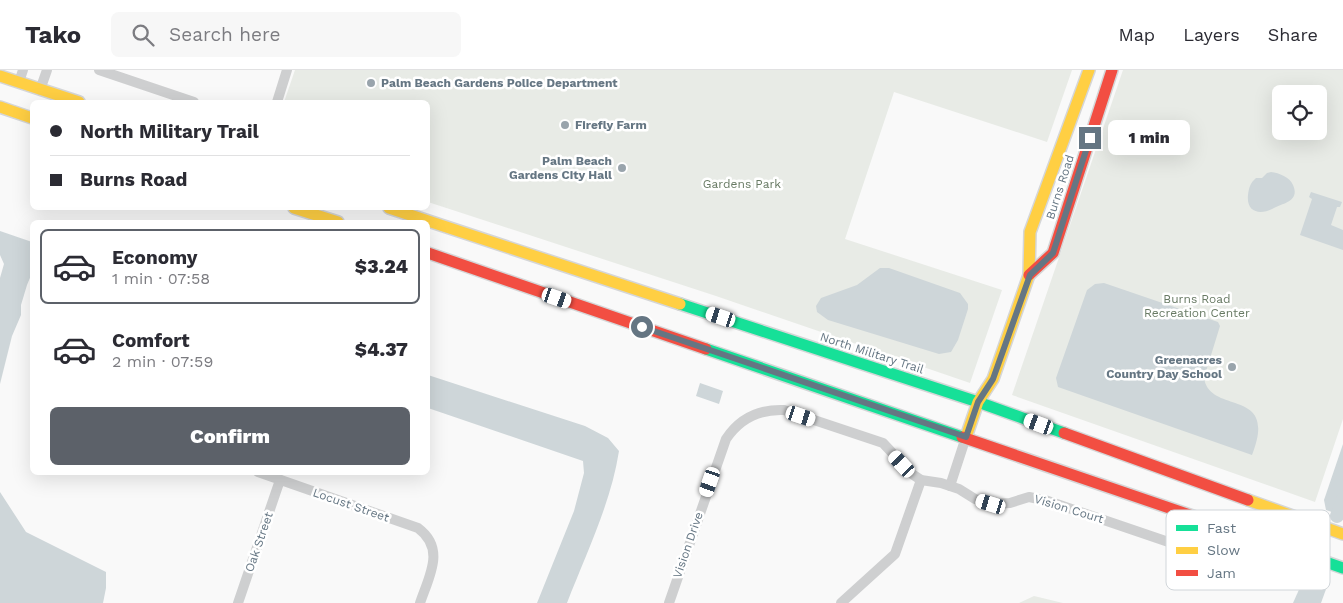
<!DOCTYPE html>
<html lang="en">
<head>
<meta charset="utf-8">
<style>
  body { margin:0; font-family:"Work Sans",sans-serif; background:#f7f7f7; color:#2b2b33; height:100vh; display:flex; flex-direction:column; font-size:19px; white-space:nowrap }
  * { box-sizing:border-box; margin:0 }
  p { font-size:16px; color:#7c7c81 }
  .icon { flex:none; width:28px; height:28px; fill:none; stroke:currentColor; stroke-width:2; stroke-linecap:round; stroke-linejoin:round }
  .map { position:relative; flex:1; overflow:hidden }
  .panel { position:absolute; left:30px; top:150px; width:400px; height:255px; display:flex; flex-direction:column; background:#fff; border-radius:8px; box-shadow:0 5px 20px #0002 }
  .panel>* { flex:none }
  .hud { position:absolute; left:30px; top:30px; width:400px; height:110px; border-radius:8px; box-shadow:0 5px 20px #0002; display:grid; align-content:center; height:110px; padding:0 20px; background:#fff }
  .controls { position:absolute; left:1272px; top:15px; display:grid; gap:10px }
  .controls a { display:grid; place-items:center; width:55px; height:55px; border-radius:8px; background:#fff; box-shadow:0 5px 20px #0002; font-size:25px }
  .end { position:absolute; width:22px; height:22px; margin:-11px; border:6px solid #657683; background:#fff; box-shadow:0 0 0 2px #fff }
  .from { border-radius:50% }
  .bubble { position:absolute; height:35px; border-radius:8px; background:#fff; box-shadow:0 5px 20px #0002; font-size:16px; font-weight:800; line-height:35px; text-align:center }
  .car { position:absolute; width:15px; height:30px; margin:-15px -8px; border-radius:6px; box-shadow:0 0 4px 1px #0007; background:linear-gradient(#fff 24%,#345 0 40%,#fff 0 76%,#345 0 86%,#fff 0) }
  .hud b { display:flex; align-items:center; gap:18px; height:48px; font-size:19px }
  .hud b+b { border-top:1px solid #e1e1e2 }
  .hud i { width:12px; height:12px; background:#2b2b33 }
  ul { padding:9px 0 0; list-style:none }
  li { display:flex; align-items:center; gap:15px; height:75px; margin:0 10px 8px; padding:0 10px; border:2px solid transparent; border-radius:8px }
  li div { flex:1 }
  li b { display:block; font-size:19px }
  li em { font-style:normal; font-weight:800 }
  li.on { border-color:#5c6169 }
  li>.icon { width:45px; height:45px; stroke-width:1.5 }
  .primary-button { display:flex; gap:10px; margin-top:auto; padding:10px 20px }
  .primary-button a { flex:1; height:58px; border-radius:8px; background:#5c6169; color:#fff; font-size:20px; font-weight:800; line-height:58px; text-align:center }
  header { display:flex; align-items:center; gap:30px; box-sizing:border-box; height:70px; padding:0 25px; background:#fff; border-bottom:1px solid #e1e1e2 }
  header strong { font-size:24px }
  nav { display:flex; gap:28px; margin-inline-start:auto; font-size:18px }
  .search { width:350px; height:45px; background:#f7f7f7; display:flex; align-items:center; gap:12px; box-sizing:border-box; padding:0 18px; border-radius:8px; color:#7c7c81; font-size:19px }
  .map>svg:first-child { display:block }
  .green { fill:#e8ebe6; fill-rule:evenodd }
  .water { fill:#ced6d9 }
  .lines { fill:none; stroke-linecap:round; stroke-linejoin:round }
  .canal { stroke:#ced6d9; stroke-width:14 }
  .fast-casing { stroke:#d5d6d7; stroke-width:14 }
  .slow-casing { stroke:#d5d6d7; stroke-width:14 }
  .jam-casing { stroke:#d5d6d7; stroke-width:14 }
  .street { stroke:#cecfd0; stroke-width:10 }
  .fast { stroke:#16e098; stroke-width:11 }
  .slow { stroke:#ffcf43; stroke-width:11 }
  .jam { stroke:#f24e42; stroke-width:11 }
  .route { stroke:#657683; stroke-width:6 }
  .poi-dot { fill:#99a4ac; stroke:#fff; stroke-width:2 }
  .labels { text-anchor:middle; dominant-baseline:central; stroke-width:5; stroke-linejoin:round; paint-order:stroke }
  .poi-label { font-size:12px; font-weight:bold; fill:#657683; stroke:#fff; text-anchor:start }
  .park-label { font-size:12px; fill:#687a64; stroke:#fff }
  .street-label { font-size:12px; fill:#657683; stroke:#fff }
  .key { fill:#fff; stroke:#d1d6da; stroke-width:1 }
  .key-label { font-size:14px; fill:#657683 }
</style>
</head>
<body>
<header>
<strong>Tako</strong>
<div class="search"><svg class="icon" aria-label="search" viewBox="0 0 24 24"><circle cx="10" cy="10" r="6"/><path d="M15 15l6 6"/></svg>Search here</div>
<nav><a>Map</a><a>Layers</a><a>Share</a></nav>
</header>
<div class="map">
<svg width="1343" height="533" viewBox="0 0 1343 533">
  <rect width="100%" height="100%" fill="#f9f9f9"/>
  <g class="green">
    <path d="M 295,0 L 1072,0 L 1047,72 L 894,22 L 845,169 L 1002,220 L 970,313 L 716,226 L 428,132 L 428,32 L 284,32 Z"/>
    <path d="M 1123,0 L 1343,0 L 1343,349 L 1315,432 L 1012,325 ZM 1281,24 L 1319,24 L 1319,61 L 1281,61 Z"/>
    <path d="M 1034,526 L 1063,533 L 1019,533 Z"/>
  </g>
  <g class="water">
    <path d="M 1271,102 C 1279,103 1290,107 1293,115 C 1300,131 1284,133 1274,138 C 1262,145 1246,144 1248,125 C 1249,118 1250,113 1256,108 L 1262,108 L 1267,103 Z"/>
    <path d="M 1311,122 L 1342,132 L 1340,137 L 1337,137 L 1331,155 L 1343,160 L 1343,180 L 1300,165 L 1312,129 L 1309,127 Z"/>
    <path d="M 0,161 L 32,172 L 32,203 L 27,215 L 21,235 L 21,245 L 12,266 L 0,314 L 0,208 L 4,194 L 0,185 Z"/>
    <path d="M 880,198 L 889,198 L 960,223 L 968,234 L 968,239 L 958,270 L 951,282 L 939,284 L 828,250 L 817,242 L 816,236 L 821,228 L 857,215 Z"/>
    <path d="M 1104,213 L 1218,252 L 1220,256 L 1204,308 C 1210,346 1279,316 1252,385 L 1058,317 L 1056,308 L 1087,220 L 1095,214 Z"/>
    <path d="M 428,305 L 585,356 L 608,368 L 619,381 C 611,433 586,484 567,533 L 537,533 L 574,441 L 584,403 L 583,391 L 428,338 Z"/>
    <path d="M 700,313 L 723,321 L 719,334 L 696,326 Z"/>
    <path d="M 1343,374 L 1343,446 L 1326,440 L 1324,430 Z"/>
    <path d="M 0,422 L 26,462 L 106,502 L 106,518 L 103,533 L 0,533 Z"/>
    <path d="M 1306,504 L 1329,511 L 1321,533 L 1293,533 Z"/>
  </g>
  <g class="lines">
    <path class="canal" d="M 1337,446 L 1343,430"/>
    <defs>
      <g id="fast">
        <path d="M 680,234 L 978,332 L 1064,363"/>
        <path d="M 706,279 L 962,367"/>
        <path d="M 1257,468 L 1343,498"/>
      </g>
      <g id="slow">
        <path d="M 0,6 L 79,32"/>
        <path d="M 0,37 L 32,48"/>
        <path d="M 294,138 L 338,152"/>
        <path d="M 389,138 L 680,234"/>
        <path d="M 966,367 L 978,332 L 993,309 L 1029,205 L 1030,162 L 1089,0"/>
        <path d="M 1248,430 L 1343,464"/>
      </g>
      <g id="jam">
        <path d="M 428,183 L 706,279"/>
        <path d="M 1029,205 L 1053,183 L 1112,0"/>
        <path d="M 1064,363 L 1248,430"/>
        <path d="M 962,367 L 1257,468"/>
      </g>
    </defs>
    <use href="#fast" class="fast-casing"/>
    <use href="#slow" class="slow-casing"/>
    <use href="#jam" class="jam-casing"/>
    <g class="street">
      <path d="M 99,0 L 194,32"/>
      <path d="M 19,12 L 23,0"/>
      <path d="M 40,20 L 47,0"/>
      <path d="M 277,32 L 287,0"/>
      <path d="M 258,402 L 418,458 C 446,479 429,506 420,533"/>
      <path d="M 950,416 L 966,367"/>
      <circle cx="1196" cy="490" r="13"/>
      <path d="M 238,533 L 280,410"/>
      <path d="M 669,533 L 726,369 C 740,348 759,339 784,340 L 883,373 L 912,404 L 921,410 L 941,413 L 959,419 L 975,429 L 991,434 L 1010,433 L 1029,427 L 1048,431 L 1189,479"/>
      <path d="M 841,533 L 895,484 L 921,410"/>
    </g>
    <use href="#fast" class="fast"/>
    <use href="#slow" class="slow"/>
    <use href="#jam" class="jam"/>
  </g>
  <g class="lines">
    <path class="route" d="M 642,257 L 966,367 L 978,332 L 993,309 L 1030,205 L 1053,183 L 1090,68"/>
  </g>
  <g class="poi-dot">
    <circle cx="371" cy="13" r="5"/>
    <circle cx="565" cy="55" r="5"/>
    <circle cx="622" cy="98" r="5"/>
    <circle cx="1232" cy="297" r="5"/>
  </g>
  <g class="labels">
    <g class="poi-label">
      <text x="381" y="13">Palm Beach Gardens Police Department</text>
      <text x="575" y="55">Firefly Farm</text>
      <text x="612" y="91" text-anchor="end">Palm Beach<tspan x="612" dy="14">Gardens City Hall</tspan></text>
      <text x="1222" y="290" text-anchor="end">Greenacres<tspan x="1222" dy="14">Country Day School</tspan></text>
    </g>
    <g class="park-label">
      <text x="742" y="114">Gardens Park</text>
      <text x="1197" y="229">Burns Road<tspan x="1197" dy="14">Recreation Center</tspan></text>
    </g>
    <g class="street-label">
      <text transform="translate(1060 117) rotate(-72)">Burns Road</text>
      <text transform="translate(872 283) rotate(18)">North Military Trail</text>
      <text transform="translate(351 435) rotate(19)">Locust Street</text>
      <text transform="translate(1069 439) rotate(17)">Vision Court</text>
      <text transform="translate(259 472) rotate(-71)">Oak Street</text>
      <text transform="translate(688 475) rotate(-71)">Vision Drive</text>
    </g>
  </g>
  <rect x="1166" y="440" width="164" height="80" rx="8" class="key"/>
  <rect x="1176" y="455" width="22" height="6" fill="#16e098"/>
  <rect x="1176" y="477" width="22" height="7" fill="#ffcf43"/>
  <rect x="1176" y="500" width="22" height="6" fill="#f24e42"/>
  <g class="key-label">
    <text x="1207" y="463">Fast</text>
    <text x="1207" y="485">Slow</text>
    <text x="1207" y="508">Jam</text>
  </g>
</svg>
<div class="controls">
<a><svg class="icon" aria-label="locate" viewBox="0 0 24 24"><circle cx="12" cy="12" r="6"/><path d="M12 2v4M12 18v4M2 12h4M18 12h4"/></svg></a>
</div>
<i class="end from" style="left:642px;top:257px"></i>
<i class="end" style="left:1090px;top:68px"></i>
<div class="bubble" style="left:1108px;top:50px;width:82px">1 min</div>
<i class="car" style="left:557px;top:228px;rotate:109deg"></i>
<i class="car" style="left:721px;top:247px;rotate:288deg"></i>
<i class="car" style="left:801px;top:346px;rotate:108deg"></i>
<i class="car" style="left:1039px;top:354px;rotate:290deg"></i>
<i class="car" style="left:902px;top:394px;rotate:317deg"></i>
<i class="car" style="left:710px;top:412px;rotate:199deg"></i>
<i class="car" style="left:991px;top:434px;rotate:287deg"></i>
<div class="hud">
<b><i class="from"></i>North Military Trail</b>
<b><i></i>Burns Road</b>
</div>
<section class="panel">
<ul>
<li class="on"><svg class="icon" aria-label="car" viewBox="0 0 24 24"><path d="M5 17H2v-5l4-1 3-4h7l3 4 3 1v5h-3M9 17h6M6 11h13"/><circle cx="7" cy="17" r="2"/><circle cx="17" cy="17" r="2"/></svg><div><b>Economy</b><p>1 min · 07:58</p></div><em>$3.24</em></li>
<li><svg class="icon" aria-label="car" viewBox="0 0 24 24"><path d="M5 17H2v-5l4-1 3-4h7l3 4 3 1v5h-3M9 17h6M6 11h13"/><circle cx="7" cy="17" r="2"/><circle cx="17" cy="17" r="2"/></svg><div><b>Comfort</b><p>2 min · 07:59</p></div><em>$4.37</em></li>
</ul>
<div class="primary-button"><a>Confirm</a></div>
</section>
</div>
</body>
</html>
